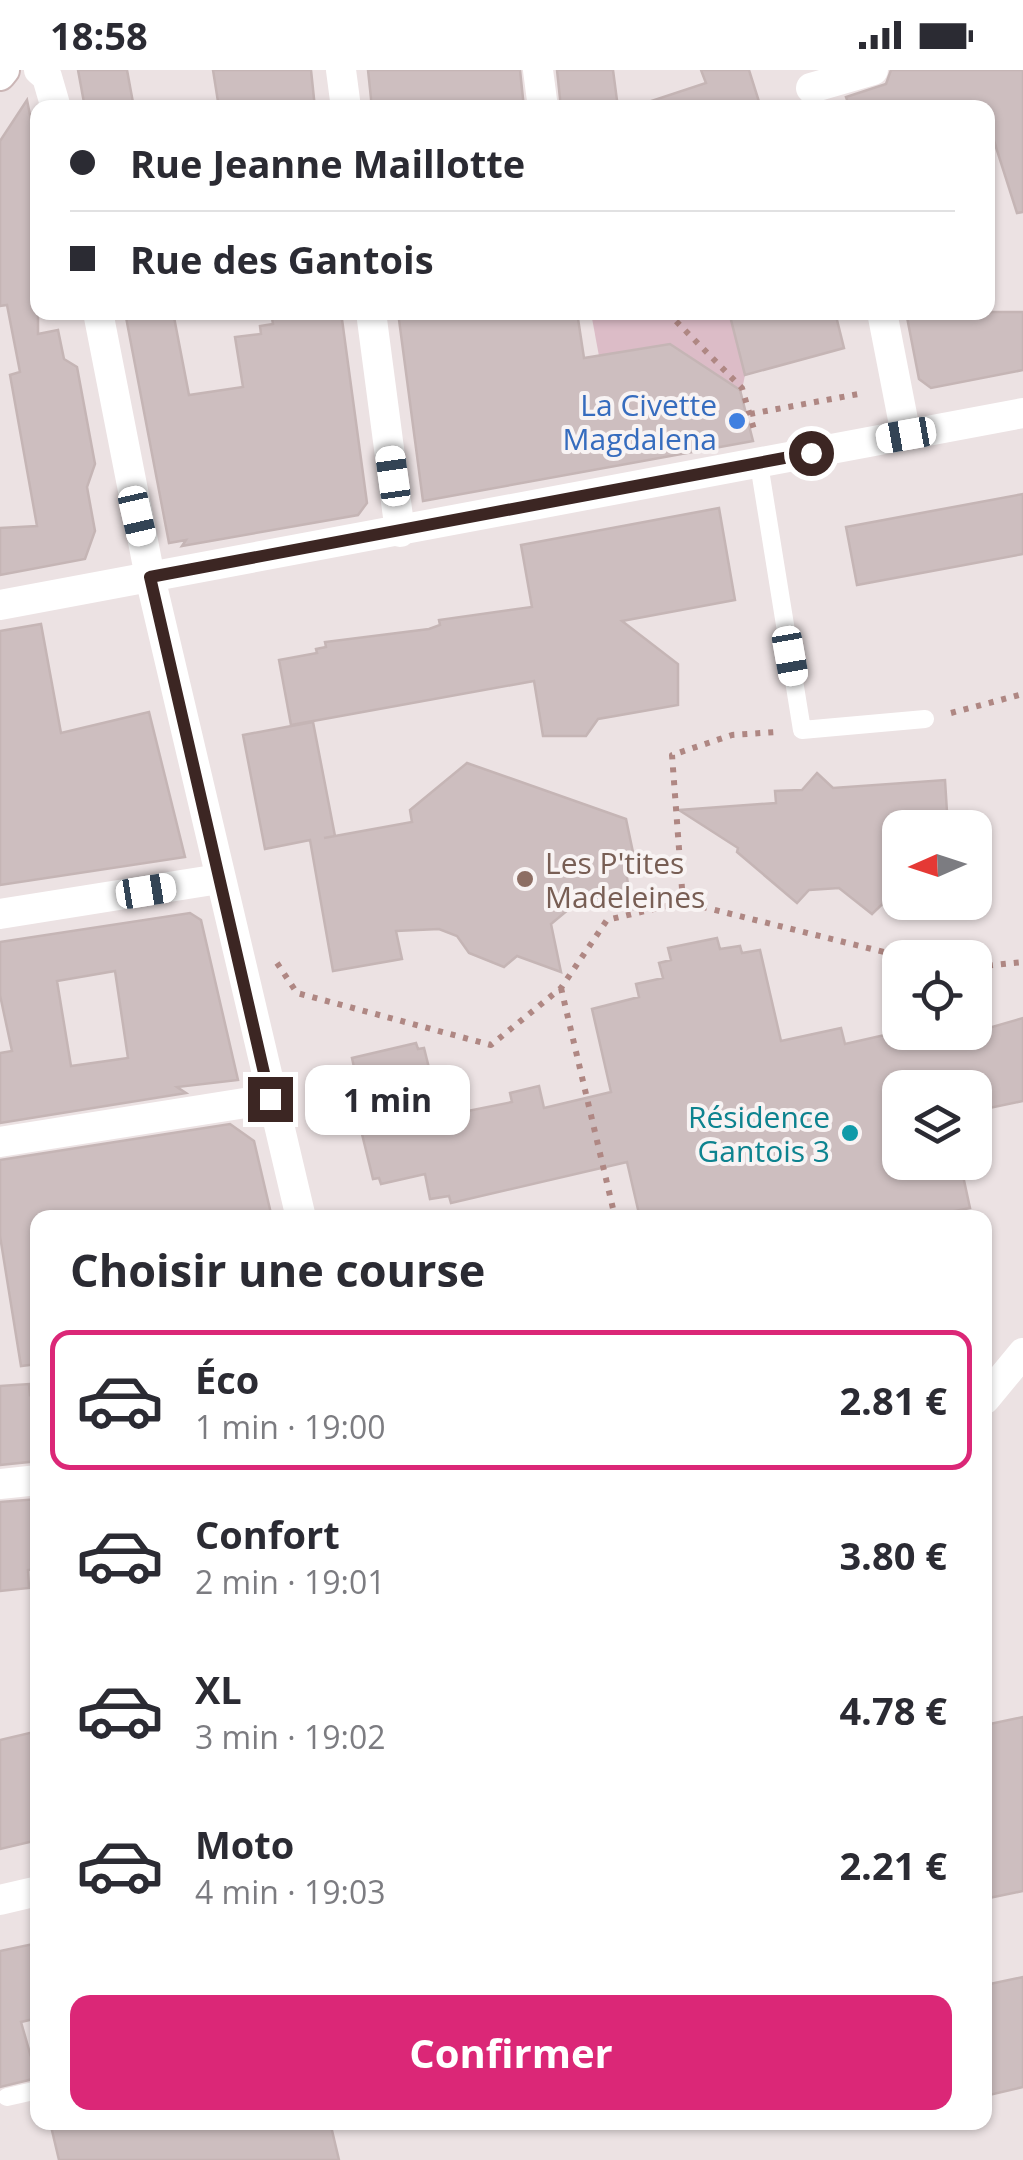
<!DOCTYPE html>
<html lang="fr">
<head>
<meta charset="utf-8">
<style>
  body { margin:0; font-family:"Open Sans",sans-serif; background:#f2f2f3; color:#2b2b33; height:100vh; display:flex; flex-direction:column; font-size:38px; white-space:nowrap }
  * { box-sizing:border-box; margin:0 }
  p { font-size:32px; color:#7c7c81 }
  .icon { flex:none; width:55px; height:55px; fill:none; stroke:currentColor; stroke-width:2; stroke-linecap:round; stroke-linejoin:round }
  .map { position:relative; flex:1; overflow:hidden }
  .sheet { position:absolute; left:30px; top:1140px; width:962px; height:920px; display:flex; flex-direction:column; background:#fff; border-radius:20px; box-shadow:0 2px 8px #0004 }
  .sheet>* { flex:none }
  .hud { position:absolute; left:30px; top:30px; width:965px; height:220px; border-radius:20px; box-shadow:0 2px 8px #0004; display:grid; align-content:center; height:220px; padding:0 40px; background:#fff }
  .needle { width:65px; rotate:267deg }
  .tools { position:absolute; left:882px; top:740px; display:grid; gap:20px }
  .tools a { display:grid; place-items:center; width:110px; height:110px; border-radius:20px; background:#fff; box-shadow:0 2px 8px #0004; font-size:50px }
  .end { position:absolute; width:45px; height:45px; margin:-22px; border:12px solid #3c2623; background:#fff; box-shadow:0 0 0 5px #fff }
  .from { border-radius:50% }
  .bubble { position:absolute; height:70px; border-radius:20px; background:#fff; box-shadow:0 2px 8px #0004; font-size:32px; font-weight:700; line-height:70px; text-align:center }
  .car { position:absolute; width:30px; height:60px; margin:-30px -15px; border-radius:12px; box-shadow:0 0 8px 2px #0007; background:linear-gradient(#fff 24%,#345 0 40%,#fff 0 76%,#345 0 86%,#fff 0) }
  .hud b { display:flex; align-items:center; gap:35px; height:95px; font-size:38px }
  .hud b+b { border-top:2px solid #e1e1e2 }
  .hud i { width:25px; height:25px; background:#2b2b33 }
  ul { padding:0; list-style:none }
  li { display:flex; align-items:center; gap:30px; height:140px; margin:0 20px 15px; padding:0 20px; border:5px solid transparent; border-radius:20px }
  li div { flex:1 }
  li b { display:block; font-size:38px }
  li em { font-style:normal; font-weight:700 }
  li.on { border-color:#db2777 }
  li>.icon { width:90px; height:90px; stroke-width:1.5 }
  h2 { padding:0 40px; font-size:45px; line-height:120px }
  .button { display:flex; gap:20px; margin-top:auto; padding:20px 40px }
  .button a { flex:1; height:115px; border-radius:20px; background:#db2777; color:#fff; font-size:40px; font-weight:700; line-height:115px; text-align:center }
  .status { display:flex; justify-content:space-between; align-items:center; height:70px; padding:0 50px; background:#fff; direction:ltr }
  .status svg { height:28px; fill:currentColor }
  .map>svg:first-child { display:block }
  .green { fill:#dcbcc7 }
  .building { fill:#cdbebf; stroke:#c5b5b5; stroke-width:2.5; fill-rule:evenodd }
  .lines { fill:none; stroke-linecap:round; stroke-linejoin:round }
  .secondary-casing { stroke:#cbb6b6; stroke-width:34 }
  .path { stroke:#af8783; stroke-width:6; stroke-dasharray:5 8; stroke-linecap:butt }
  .lane { stroke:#fff; stroke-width:18 }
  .street { stroke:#fff; stroke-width:30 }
  .secondary { stroke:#fff; stroke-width:30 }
  .route { stroke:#3c2623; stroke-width:12 }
  .shop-dot { fill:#3f7fe0; stroke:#f8f3f3; stroke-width:4 }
  .education-dot { fill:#8d6e63; stroke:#f8f3f3; stroke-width:4 }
  .culture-dot { fill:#0f9aa8; stroke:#f8f3f3; stroke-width:4 }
  .labels { text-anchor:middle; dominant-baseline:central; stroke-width:8; stroke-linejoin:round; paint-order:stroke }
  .shop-label { font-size:30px; fill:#366cbe; stroke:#f8f3f3; text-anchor:end }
  .education-label { font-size:30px; fill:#785e54; stroke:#f8f3f3; text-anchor:start }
  .culture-label { font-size:30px; fill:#0d838f; stroke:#f8f3f3; text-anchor:end }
</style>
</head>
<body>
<div class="status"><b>18:58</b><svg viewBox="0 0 49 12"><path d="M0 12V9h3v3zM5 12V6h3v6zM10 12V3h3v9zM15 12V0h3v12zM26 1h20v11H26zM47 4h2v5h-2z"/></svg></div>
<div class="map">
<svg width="1023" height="2090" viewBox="0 0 1023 2090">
  <rect width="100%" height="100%" fill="#ece2e3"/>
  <path class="green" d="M 591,243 L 729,243 L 745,305 L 741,325 L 599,286 Z"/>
  <g class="building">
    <path d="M 78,0 L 127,0 L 134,38 L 85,38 Z"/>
    <path d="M 213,0 L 311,0 L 315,38 L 219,38 Z"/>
    <path d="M 368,0 L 520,0 L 524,38 L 372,38 Z"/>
    <path d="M 557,0 L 613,0 L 618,38 L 561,38 Z"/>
    <path d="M 701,0 L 749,0 L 761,38 L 649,38 L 648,32 L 706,13 Z"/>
    <path d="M 891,0 L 1023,0 L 1023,142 L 1017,143 L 988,52 L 988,38 L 850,38 L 846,27 L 886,14 Z"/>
    <path d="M 27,30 L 38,85 L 38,264 L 58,260 L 64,289 L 77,297 L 95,394 L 87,417 L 95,461 L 85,489 L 0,505 L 0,458 L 37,456 L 10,305 L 20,302 L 7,235 L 0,236 L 0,71 Z"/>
    <path d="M 125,242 L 173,242 L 189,325 L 243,317 L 235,267 L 261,264 L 260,256 L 273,254 L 271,242 L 341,242 L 367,433 L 358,445 L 182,476 L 186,470 L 169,473 Z"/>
    <path d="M 398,242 L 577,242 L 584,288 L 670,274 L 740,320 L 753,371 L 423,431 Z"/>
    <path d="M 729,242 L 835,242 L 844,278 L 745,305 Z"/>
    <path d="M 906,242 L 1023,242 L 1023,300 L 931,318 L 919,309 Z"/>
    <path d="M 1023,424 L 1023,484 L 857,515 L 846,457 Z"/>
    <path d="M 719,438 L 735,530 L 622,551 L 678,594 L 678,635 L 598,649 L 586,666 L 543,666 L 534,611 L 291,655 L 279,590 L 317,583 L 316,579 L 326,577 L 325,572 L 429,559 L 440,555 L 439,550 L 532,537 L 521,475 Z"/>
    <path d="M 41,554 L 61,663 L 149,642 L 185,787 L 0,815 L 0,561 Z"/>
    <path d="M 313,652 L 335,766 L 324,768 L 412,752 L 410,740 L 467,693 L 626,749 L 634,787 L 625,795 L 632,839 L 587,824 L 551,854 L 561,902 L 517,886 L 504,897 L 469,883 L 457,866 L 439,859 L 396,861 L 402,889 L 333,901 L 310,770 L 265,779 L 243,665 Z"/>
    <path d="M 817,703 L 833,718 L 945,710 L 948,758 L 900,758 L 900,817 L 872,844 L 839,818 L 809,820 L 797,833 L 737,782 L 738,778 L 679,740 L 776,733 L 775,721 L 802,720 Z"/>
    <path d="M 190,843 L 201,850 L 238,1010 L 177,1017 L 186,1023 L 0,1053 L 0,983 L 12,981 L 0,925 L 0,872 ZM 115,901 L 128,988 L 71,996 L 57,911 Z"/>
    <path d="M 717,868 L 720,879 L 740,876 L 742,883 L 760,880 L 781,971 L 841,958 L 845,974 L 898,962 L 975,962 L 1023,948 L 1023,1031 L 975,1041 L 975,1018 L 900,1018 L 900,1092 L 960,1092 L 970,1138 L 955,1141 L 956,1148 L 640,1148 L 627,1092 L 451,1133 L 449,1126 L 430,1129 L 425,1104 L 381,1114 L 379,1108 L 373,1109 L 353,1027 L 360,1025 L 352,988 L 416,973 L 418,979 L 424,978 L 432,1010 L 439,1008 L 448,1045 L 512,1032 L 510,1023 L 539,1016 L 544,1038 L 611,1022 L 592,939 L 639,927 L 636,914 L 663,908 L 659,893 L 671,890 L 668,878 Z"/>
    <path d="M 230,1054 L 254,1071 L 272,1148 L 38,1148 L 38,1294 L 21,1296 L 0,1166 L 0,1090 Z"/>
    <path d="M 29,1314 L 30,1325 L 38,1324 L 38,1391 L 0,1395 L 0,1316 Z"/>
    <path d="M 38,1429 L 38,1499 L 28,1500 L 29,1518 L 0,1521 L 0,1432 Z"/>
    <path d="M 1023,1647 L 1023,1821 L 989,1828 L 985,1806 L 985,1655 Z"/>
    <path d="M 38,1661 L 38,1770 L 0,1779 L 0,1670 Z"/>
    <path d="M 38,1873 L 38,1948 L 21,1952 L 37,2008 L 0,2017 L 0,1881 Z"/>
    <path d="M 1023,1907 L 1023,2017 L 985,2026 L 985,1915 Z"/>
    <path d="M 50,2052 L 330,2052 L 339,2090 L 59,2090 Z"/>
  </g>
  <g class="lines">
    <defs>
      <path id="secondary" d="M 0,5 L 4,0"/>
    </defs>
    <use href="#secondary" class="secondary-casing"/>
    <g class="path">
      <path d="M 667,242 L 742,318 L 755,363"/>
      <path d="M 750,344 L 864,323"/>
      <path d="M 951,643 L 1023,624"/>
      <path d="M 683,832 L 672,685 L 732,665 L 776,662"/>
      <path d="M 277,893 L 297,923 L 491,975 L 561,918 L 607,850 L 683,832 L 908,888"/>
      <path d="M 975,897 L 1023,892"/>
      <path d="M 561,918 L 615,1147 L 611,1148"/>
    </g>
    <g class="lane">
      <path d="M 759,394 L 802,660 L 925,649"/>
      <path d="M 7,2027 L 38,2020"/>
    </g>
    <g class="street">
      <path d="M 39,0 L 47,7 L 56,38"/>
      <path d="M 341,0 L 346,38"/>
      <path d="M 538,0 L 543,38"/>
      <path d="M 811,18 L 873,0"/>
      <path d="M 98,242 L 150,507 L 301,1148"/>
      <path d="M 371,242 L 400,462"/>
      <path d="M 882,242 L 906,365"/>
      <path d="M 0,535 L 1023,343"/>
      <path d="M 0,844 L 219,809"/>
      <path d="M 0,1072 L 270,1029"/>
      <path d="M 985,1329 L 1023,1283"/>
      <path d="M 0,1414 L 38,1410"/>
      <path d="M 0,1830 L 38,1821"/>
    </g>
    <use href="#secondary" class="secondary"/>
  </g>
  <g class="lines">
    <path class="route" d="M 270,1029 L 150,507 L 811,383"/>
  </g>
  <circle class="shop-dot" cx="737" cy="351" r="10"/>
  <circle class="education-dot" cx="525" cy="809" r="10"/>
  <circle class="culture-dot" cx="850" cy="1063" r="10"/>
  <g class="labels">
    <g class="shop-label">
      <text x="717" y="334">La Civette<tspan x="717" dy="34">Magdalena</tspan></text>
    </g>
    <g class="education-label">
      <text x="545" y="792">Les P'tites<tspan x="545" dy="34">Madeleines</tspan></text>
    </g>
    <g class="culture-label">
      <text x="830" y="1046">Résidence<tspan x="830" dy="34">Gantois 3</tspan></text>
    </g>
  </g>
</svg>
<div class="tools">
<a><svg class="needle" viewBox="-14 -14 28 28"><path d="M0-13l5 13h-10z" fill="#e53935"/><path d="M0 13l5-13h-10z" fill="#7c7c81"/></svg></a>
<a><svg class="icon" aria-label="locate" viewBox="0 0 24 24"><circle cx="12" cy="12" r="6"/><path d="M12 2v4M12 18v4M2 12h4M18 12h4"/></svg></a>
<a><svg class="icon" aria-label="layers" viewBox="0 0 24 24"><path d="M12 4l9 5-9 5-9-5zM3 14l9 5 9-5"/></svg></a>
</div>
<i class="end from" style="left:811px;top:383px"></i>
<i class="end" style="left:270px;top:1029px"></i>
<div class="bubble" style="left:305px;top:995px;width:165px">1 min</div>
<i class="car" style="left:906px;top:365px;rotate:260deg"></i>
<i class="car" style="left:393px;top:406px;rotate:352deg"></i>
<i class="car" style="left:137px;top:446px;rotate:167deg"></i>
<i class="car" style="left:790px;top:586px;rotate:170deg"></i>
<i class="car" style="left:146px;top:821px;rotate:81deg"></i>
<div class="hud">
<b><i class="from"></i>Rue Jeanne Maillotte</b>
<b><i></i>Rue des Gantois</b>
</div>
<section class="sheet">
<h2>Choisir une course</h2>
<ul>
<li class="on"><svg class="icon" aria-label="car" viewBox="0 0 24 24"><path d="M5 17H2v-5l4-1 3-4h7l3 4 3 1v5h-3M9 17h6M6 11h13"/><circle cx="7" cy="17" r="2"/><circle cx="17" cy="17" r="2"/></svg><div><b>Éco</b><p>1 min · 19:00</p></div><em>2.81 €</em></li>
<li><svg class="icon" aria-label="car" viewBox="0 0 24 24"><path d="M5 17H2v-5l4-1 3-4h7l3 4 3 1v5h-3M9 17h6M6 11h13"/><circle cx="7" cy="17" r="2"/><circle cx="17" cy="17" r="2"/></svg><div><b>Confort</b><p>2 min · 19:01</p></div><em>3.80 €</em></li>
<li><svg class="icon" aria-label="car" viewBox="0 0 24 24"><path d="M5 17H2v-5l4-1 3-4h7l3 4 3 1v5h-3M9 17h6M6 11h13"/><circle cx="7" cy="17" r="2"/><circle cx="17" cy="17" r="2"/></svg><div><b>XL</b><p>3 min · 19:02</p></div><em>4.78 €</em></li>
<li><svg class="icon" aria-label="car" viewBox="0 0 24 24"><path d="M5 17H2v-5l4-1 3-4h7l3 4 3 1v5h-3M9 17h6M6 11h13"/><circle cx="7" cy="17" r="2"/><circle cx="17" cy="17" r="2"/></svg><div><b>Moto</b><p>4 min · 19:03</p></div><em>2.21 €</em></li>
</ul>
<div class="button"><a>Confirmer</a></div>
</section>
</div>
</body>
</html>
